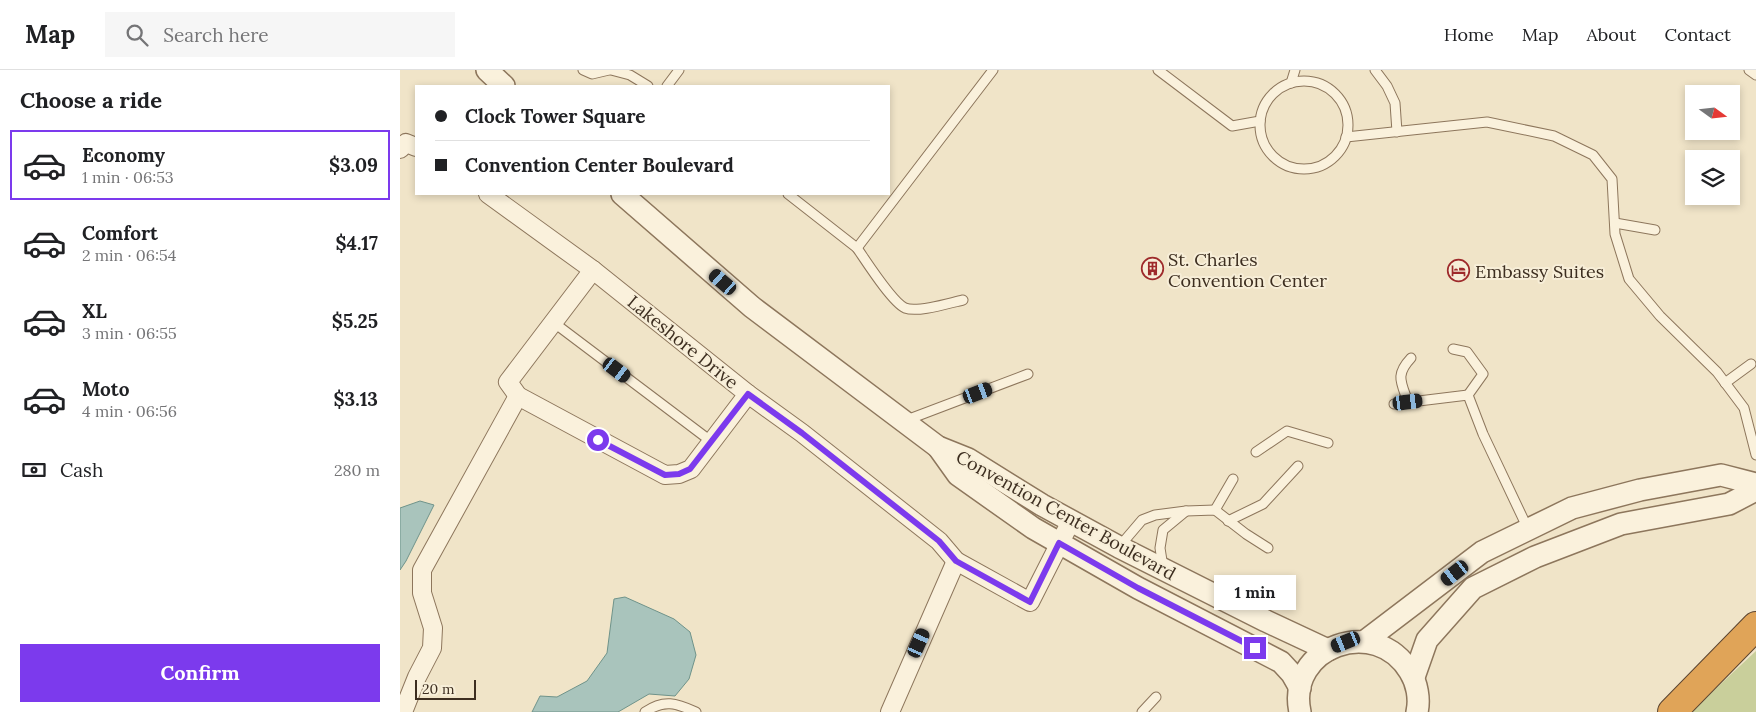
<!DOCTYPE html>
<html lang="en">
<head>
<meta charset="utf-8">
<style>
  body { margin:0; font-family:Lora,serif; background:#f6f6f6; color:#202124; height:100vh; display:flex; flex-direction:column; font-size:19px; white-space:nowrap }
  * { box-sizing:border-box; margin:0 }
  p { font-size:16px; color:#757577 }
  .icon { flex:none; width:28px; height:28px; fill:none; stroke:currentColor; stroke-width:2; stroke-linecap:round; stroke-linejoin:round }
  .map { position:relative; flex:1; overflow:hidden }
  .side { display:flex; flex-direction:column; background:#fff; width:400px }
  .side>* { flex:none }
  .banner { position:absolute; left:15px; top:15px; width:475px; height:110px; border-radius:0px; box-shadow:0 2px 8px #0003; display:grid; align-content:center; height:110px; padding:0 20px; background:#fff }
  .needle { width:32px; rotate:105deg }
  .fabs { position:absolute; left:1285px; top:15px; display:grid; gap:10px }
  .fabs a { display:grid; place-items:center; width:55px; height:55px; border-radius:0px; background:#fff; box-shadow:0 2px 8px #0003; font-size:25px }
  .scale { position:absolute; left:15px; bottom:12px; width:61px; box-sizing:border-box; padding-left:5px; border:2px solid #3d2e20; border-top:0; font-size:14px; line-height:18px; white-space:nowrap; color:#3d2e20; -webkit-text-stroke:4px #f7eed8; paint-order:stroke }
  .end { position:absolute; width:22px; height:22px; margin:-11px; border:6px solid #7c3aed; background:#fff; box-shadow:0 0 0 2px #fff }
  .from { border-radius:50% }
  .bubble { position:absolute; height:35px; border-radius:0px; background:#fff; box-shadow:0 2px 8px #0003; font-size:16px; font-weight:700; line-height:35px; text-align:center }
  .car { position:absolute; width:15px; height:30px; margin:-15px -8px; border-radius:6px; box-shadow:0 0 4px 1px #0007; background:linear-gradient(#222 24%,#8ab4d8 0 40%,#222 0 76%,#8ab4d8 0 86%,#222 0) }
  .banner b { display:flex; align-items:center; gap:18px; height:48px; font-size:19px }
  .banner b+b { border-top:1px solid #e0e0e0 }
  .banner i { width:12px; height:12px; background:#202124 }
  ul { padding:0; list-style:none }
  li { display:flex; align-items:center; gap:15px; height:70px; margin:0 10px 8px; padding:0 10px; border:2px solid transparent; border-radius:0px }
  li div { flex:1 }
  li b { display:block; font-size:19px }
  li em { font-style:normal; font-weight:700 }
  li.active { border-color:#7c3aed }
  li>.icon { width:45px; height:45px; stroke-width:1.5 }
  h2 { padding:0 20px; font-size:22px; line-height:60px }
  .pay { display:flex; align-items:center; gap:12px; height:55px; padding:0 20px; font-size:19px }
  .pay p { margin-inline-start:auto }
  .button { display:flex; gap:10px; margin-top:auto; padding:10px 20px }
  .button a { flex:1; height:58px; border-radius:0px; background:#7c3aed; color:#fff; font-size:20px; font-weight:700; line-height:58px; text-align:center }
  header { display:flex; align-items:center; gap:30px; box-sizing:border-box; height:70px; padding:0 25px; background:#fff; border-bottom:1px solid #e0e0e0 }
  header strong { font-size:24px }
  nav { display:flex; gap:28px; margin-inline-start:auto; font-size:18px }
  .search { width:350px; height:45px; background:#f6f6f6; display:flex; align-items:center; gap:12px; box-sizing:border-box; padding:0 18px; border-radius:0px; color:#757577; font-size:19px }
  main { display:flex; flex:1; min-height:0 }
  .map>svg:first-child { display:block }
  .green { fill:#c9cf9b }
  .water { fill:#a9c4bc; stroke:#6f938a }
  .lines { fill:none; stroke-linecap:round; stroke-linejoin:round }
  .service-casing { stroke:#8d765c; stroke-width:11 }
  .minor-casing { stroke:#8d765c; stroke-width:20 }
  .tertiary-casing { stroke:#8d765c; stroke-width:24 }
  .motorway-casing { stroke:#5b4430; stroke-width:30 }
  .service { stroke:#faf1dc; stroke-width:9 }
  .minor { stroke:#faf1dc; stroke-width:18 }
  .tertiary { stroke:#faf1dc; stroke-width:21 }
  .motorway { stroke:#e0a458; stroke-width:28 }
  .route { stroke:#7c3aed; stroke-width:6 }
  .labels { text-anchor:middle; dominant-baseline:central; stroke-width:4; stroke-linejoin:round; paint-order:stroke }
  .poi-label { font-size:18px; fill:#3d2e20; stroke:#f7eed8; text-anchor:start }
  .street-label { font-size:18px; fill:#3d2e20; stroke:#f7eed8 }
</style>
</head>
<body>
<header>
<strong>Map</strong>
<div class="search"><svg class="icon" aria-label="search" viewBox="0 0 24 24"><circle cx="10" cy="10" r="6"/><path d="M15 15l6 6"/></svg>Search here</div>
<nav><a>Home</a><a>Map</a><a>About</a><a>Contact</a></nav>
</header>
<main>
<section class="side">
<h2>Choose a ride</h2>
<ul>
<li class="active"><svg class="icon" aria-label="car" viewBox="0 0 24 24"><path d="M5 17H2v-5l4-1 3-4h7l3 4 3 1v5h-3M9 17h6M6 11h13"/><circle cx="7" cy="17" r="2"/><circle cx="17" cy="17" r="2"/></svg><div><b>Economy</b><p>1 min · 06:53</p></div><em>$3.09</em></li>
<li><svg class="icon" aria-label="car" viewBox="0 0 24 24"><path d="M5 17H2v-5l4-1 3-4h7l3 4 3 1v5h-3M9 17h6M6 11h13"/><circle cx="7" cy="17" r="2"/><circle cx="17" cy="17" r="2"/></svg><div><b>Comfort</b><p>2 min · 06:54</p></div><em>$4.17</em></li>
<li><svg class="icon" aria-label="car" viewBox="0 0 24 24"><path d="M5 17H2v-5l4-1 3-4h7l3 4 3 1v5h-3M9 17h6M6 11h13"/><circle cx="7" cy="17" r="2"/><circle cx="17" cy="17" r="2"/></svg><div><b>XL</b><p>3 min · 06:55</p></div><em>$5.25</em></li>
<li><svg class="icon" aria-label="car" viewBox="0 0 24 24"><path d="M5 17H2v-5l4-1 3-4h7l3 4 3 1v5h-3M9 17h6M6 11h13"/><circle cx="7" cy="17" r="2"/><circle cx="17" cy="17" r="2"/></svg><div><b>Moto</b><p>4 min · 06:56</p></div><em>$3.13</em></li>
</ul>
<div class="pay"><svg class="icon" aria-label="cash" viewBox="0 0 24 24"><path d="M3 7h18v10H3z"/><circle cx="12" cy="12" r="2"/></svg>Cash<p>280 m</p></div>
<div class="button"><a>Confirm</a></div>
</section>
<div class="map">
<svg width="1356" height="642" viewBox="0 0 1356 642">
  <rect width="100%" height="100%" fill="#f0e4c8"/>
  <path class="green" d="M 1356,581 L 1356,642 L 1292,642 L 1295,638 Z"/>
  <g class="water">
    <path d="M 20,431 L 34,435 L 6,491 L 0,500 L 0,438 Z"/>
    <path d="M 225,527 L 274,549 L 290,562 L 296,585 L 289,609 L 275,626 L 249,624 L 218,642 L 132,642 L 140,626 L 157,627 L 187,611 L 207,583 L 214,529 Z"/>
  </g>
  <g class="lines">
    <defs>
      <g id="service">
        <path d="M 183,0 L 192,4 L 209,0"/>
        <path d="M 211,0 L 230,5 L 248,16"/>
        <path d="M 758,0 L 832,56 L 860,51"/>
        <path d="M 975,0 L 987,16 L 995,33 L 997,62"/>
        <path d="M 1349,0 L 1356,5"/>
        <circle cx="904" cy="55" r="44"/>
        <path d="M 891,13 L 895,0"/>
        <path d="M 267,16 L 279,0"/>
        <path d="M 946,67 L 1087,52 L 1154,66 L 1193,85 L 1212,109 L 1215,164 L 1229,209 L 1260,246 L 1317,302 L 1344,338 L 1356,385"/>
        <path d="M 388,124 L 457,178 L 593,0"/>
        <path d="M 1215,153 L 1255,160"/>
        <path d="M 457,178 C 466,191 492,232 505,238 C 518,243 549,233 563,230"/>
        <path d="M 153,252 L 312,372"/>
        <path d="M 1053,279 L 1067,282 L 1083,304 L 1068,325 L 1083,364 L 1128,459"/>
        <path d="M 1325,313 L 1351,294"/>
        <path d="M 1008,332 C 1001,312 995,305 1011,288"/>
        <path d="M 994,334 L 1068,325"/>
        <path d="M 504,351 L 628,304"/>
        <path d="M 856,382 L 887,361 L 928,373"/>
        <path d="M 815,440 L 833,409"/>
        <path d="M 828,451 L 863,434 L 898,396"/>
        <path d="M 719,477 L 742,450 L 755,445 L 786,441 L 815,440 L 846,464 L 868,478"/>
        <path d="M 763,497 L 760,478 L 763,460 L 786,441"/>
        <path d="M 245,642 C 264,629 276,633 296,642"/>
        <path d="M 742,642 L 756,627"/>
      </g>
      <g id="minor">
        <path d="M 0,79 L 6,73 L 16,77"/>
        <path d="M 88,124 L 193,200 L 348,324 L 402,363 L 539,471 L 556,491 L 630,532 L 671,451"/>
        <path d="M 193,200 L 108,312 L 118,326 L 265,405 L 279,404 L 291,399 L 348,324"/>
        <path d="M 3,642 L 17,607 L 32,578 L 33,558 L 22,523 L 22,500 L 118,326"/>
        <path d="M 490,642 L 556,491"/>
      </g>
      <g id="tertiary">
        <path d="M 87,0 L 104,16"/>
        <path d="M 222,124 L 352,237 L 538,377 L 568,389 L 642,435 L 719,477 L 866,551 L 928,580"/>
        <path d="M 538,377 L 558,405 L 633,458 L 738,518 L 881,592 L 892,604 L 900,618"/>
        <path d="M 965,571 L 1082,482 L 1172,438 L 1240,420 L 1321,405 L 1356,414"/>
        <path d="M 1014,607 L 1027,570 L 1073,518 L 1135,487 L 1221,454 L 1329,434 L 1356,420"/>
        <path d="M 900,642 C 886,577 976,544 1010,602 C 1017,613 1020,629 1017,642"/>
      </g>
      <path id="motorway" d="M 1272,642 L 1356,556"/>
    </defs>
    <use href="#service" class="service-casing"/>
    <use href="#minor" class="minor-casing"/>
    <use href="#tertiary" class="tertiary-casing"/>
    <use href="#motorway" class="motorway-casing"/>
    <use href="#service" class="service"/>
    <use href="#minor" class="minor"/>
    <use href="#tertiary" class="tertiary"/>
    <use href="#motorway" class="motorway"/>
  </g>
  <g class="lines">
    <path class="route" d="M 198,370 L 265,405 L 279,404 L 290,399 L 348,324 L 402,363 L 539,471 L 556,491 L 630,532 L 659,473 L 738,518 L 855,578"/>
  </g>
  <defs>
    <symbol id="building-ring" viewBox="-11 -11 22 22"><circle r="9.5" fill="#f7eed8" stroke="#9e2a2b" stroke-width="1.5"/><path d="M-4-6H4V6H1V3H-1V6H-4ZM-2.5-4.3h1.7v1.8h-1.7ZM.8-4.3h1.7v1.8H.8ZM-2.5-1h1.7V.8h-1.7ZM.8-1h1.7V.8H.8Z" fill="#9e2a2b"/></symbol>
    <symbol id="hotel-ring" viewBox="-11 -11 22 22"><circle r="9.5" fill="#f7eed8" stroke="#9e2a2b" stroke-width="1.5"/><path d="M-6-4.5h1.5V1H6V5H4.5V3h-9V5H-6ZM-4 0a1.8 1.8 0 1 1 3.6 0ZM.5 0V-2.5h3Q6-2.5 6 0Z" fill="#9e2a2b"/></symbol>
  </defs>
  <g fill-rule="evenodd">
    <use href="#building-ring" x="740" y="186" width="25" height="25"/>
    <use href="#hotel-ring" x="1046" y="188" width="25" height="25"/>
  </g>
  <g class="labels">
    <g class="poi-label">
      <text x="768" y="189">St. Charles<tspan x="768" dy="21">Convention Center</tspan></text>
      <text x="1075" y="201">Embassy Suites</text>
    </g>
    <g class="street-label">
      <text transform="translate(283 272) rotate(39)">Lakeshore Drive</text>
      <text transform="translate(666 445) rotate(29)">Convention Center Boulevard</text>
    </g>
  </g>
</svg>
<div class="fabs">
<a><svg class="needle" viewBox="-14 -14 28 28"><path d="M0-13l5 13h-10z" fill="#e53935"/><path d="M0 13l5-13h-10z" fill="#757577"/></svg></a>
<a><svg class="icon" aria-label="layers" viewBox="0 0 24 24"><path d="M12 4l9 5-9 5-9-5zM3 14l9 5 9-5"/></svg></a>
</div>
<div class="scale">20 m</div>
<i class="end from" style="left:198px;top:370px"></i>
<i class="end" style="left:855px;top:578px"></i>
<div class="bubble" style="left:814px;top:505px;width:82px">1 min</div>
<i class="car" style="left:323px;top:212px;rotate:311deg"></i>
<i class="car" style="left:217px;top:300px;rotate:127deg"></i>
<i class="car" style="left:578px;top:323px;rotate:69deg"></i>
<i class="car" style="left:1008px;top:332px;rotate:83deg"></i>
<i class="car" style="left:1055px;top:503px;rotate:232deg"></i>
<i class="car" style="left:946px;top:572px;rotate:248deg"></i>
<i class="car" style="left:519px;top:573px;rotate:24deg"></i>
<div class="banner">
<b><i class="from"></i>Clock Tower Square</b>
<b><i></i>Convention Center Boulevard</b>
</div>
</div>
</main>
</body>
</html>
